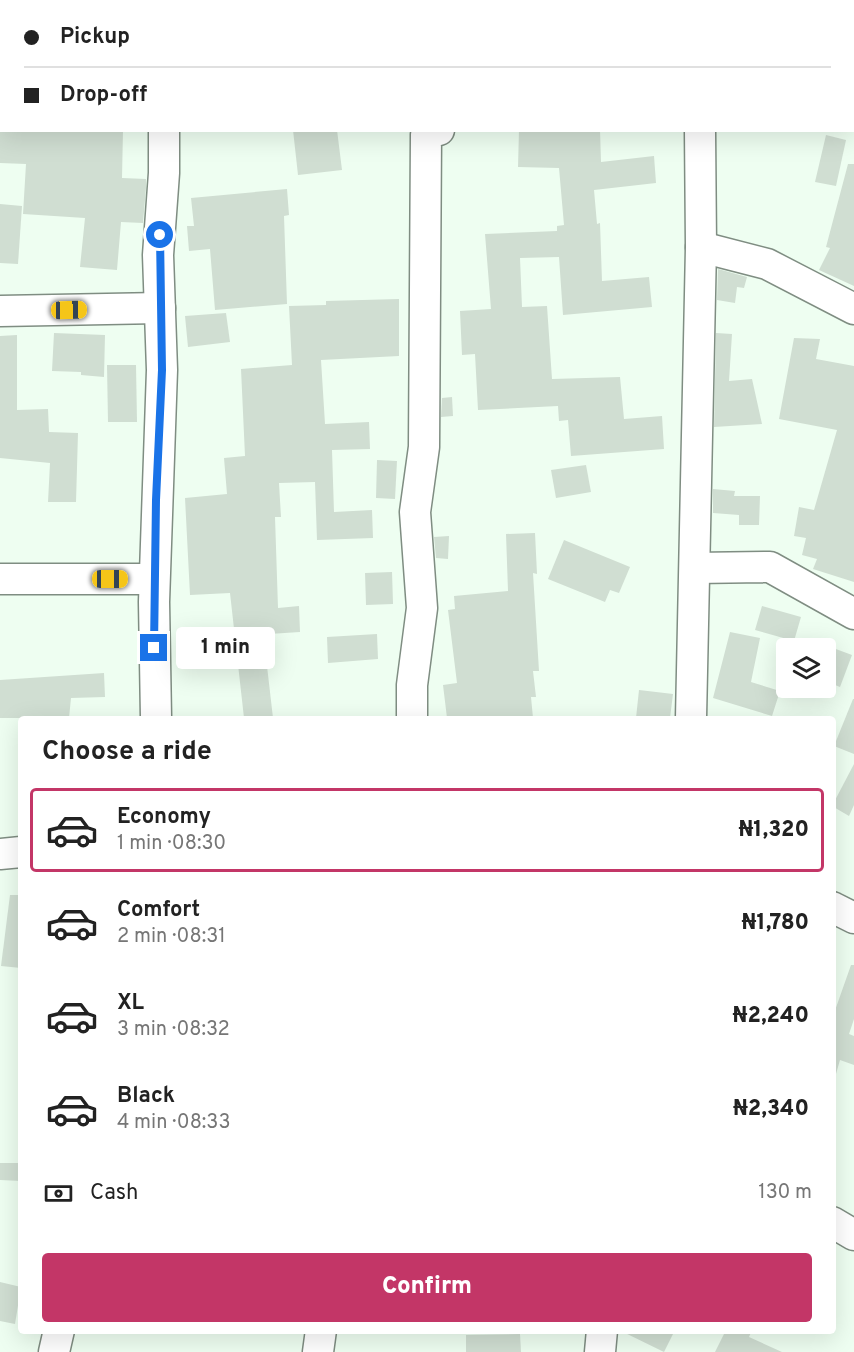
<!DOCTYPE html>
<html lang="en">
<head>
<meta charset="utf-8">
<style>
  body { margin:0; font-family:Overpass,sans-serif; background:#f6f6f6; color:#222; height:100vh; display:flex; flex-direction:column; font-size:22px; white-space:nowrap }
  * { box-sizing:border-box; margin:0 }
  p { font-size:20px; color:#767676 }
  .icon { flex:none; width:33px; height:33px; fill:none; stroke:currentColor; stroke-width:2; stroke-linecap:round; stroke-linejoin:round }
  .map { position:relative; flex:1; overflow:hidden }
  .side { position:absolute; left:18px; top:716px; width:818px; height:618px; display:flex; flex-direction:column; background:#fff; border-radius:6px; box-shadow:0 6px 24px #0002 }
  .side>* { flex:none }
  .top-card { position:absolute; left:0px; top:0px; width:855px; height:132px; box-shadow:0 6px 24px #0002; display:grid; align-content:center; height:132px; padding:0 24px; background:#fff }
  .tools { position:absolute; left:776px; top:638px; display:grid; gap:12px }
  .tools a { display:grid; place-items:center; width:60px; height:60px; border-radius:6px; background:#fff; box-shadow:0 6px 24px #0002; font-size:30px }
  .end { position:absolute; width:27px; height:27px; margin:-14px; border:8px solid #1a73e8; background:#fff; box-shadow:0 0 0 3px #fff }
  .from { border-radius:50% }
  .bubble { position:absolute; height:42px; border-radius:6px; background:#fff; box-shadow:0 6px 24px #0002; font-size:20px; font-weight:800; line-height:42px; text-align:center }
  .car { position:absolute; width:18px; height:36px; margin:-18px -9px; border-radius:8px; box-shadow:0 0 4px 2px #0007; background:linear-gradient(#f5c518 24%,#345 0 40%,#f5c518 0 76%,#345 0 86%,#f5c518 0) }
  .top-card b { display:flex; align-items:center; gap:21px; height:57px; font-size:22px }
  .top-card b+b { border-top:2px solid #e0e0e0 }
  .top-card i { width:15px; height:15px; background:#222 }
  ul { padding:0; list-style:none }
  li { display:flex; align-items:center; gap:18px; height:84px; margin:0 12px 9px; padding:0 12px; border:3px solid transparent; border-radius:6px }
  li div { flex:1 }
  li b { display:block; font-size:22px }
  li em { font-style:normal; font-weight:800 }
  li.active { border-color:#c33667 }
  li>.icon { width:54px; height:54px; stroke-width:1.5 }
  h2 { padding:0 24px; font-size:27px; line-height:72px }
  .pay { display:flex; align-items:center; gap:15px; height:66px; padding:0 24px; font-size:22px }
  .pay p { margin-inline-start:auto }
  .action { display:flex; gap:12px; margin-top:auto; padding:12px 24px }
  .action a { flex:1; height:69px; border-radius:6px; background:#c33667; color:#fff; font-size:24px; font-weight:800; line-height:69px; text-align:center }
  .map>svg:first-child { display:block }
  .building { fill:#d0ded2 }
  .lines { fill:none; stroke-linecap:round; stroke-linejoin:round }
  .minor-casing { stroke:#7f8d82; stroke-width:33 }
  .minor { stroke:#fff; stroke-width:30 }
  .route { stroke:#1a73e8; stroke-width:8 }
</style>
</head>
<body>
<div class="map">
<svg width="854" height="1352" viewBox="0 0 854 1352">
  <rect width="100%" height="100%" fill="#eefef1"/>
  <g class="building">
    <path d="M 0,130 L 123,130 L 122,178 L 146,179 L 146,188 L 143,223 L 121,222 L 117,270 L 80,267 L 85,218 L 23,214 L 26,164 L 0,163 Z"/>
    <path d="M 293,130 L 337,130 L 342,170 L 298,175 Z"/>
    <path d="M 519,130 L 600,130 L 601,162 L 654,156 L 656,183 L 594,190 L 597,224 L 600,223 L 602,281 L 649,277 L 652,307 L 563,315 L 559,257 L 520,258 L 522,307 L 547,306 L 552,379 L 620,377 L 624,419 L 662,416 L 664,449 L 571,456 L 568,420 L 559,421 L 558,406 L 478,410 L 475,354 L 462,355 L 460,311 L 491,309 L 485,234 L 557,231 L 557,226 L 564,225 L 559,168 L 518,167 Z"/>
    <path d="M 826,135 L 846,140 L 836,186 L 815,182 Z"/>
    <path d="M 848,164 L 854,164 L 854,286 L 819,270 L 830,248 L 826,247 Z"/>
    <path d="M 287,189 L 289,215 L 284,216 L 287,304 L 215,310 L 210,249 L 189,251 L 187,226 L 194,226 L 191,198 Z"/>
    <path d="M 0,204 L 22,206 L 18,264 L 0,263 Z"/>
    <path d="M 718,269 L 747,277 L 744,288 L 737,287 L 735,303 L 717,300 Z"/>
    <path d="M 399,299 L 399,356 L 321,360 L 325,424 L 369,422 L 370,449 L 332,450 L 334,512 L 372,510 L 373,538 L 317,540 L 315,482 L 279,483 L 281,517 L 275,517 L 278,608 L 299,606 L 300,632 L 269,634 L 270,666 L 267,666 L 273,718 L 244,718 L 230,593 L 190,595 L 185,498 L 227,494 L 224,458 L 245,456 L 241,369 L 292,365 L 289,306 L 326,305 L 326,301 Z"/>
    <path d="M 226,313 L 230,342 L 188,347 L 185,316 Z"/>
    <path d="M 54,333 L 105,335 L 104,377 L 81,375 L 81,372 L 52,371 Z"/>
    <path d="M 716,333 L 732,334 L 729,381 L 752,379 L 762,424 L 714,427 Z"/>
    <path d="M 17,335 L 17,410 L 48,409 L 49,432 L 78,433 L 76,502 L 48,502 L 50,463 L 0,458 L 0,336 Z"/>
    <path d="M 794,338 L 820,339 L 816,359 L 854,366 L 854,582 L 813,569 L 817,559 L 802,555 L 806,538 L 794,536 L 799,507 L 814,510 L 837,430 L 779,419 Z"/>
    <path d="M 107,365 L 136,365 L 137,422 L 108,422 Z"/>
    <path d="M 452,397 L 453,416 L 441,417 L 442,398 Z"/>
    <path d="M 377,460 L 397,461 L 395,499 L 376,498 Z"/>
    <path d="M 586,465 L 591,492 L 556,498 L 551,470 Z"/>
    <path d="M 713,489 L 735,491 L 734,496 L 760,496 L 759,525 L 739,525 L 739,515 L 713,513 Z"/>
    <path d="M 535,533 L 537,574 L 533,573 L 539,671 L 533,671 L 536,697 L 531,697 L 533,718 L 447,718 L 443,685 L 457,683 L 448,610 L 455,609 L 454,596 L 508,591 L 506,534 Z"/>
    <path d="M 449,536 L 448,559 L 436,558 L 434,537 Z"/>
    <path d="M 564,540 L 630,567 L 619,593 L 610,590 L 605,602 L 548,579 Z"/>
    <path d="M 392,572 L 393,604 L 366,605 L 365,573 Z"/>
    <path d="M 762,606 L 801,617 L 794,641 L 755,630 Z"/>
    <path d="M 730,632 L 760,638 L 751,682 L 780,691 L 772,716 L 713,698 Z"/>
    <path d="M 377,634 L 378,659 L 328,663 L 327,637 Z"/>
    <path d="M 825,645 L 852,655 L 840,687 L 825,681 Z"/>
    <path d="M 104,673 L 105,697 L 71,698 L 69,718 L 0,718 L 0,680 Z"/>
    <path d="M 639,690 L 673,694 L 670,718 L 636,718 Z"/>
    <path d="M 853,699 L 854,699 L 854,754 L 834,746 Z"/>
    <path d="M 854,764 L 854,805 L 849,816 L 832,806 Z"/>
    <path d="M 10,895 L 21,895 L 21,968 L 1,966 Z"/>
    <path d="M 851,965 L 854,965 L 854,1019 L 849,1034 L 854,1036 L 854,1065 L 840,1060 L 836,1074 L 832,1073 L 832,1019 Z"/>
    <path d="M 0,1163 L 21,1163 L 21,1181 L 0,1180 Z"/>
    <path d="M 0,1282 L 21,1287 L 15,1324 L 0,1321 Z"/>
    <path d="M 619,1330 L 675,1330 L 664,1352 Z"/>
    <path d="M 726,1330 L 752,1330 L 749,1337 L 782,1352 L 715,1352 Z"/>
    <path d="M 520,1334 L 521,1352 L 466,1352 L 466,1335 Z"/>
  </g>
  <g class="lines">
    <defs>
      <g id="minor">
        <path d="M 699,0 L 699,2"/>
        <path d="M 822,0 L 828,2"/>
        <path d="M 165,2 L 165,0"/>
        <path d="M 428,2 L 428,0"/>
        <path d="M 0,41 L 2,40"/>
        <path d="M 701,247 L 767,264 L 854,309"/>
        <path d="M 0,311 L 160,308"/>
        <path d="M 695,568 L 770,567 L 854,614"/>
        <path d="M 0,579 L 154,579"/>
        <path d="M 156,718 L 154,602 L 162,370 L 158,255 L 164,173 L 164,130"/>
        <path d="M 412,718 L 412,685 L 422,608 L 415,512 L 424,447 L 426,134 L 439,130"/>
        <path d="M 691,718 L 701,247 L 700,130"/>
        <path d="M 0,854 L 21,852"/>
        <path d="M 832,907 L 854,918"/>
        <path d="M 832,1222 L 854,1235"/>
        <path d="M 54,1352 L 59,1330"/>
        <path d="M 318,1352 L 321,1330"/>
        <path d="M 600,1352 L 602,1330"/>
      </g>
    </defs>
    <use href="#minor" class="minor-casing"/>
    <use href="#minor" class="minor"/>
  </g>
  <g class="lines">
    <path class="route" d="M 154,648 L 156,500 L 162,370 L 160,235"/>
  </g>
</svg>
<div class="tools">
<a><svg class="icon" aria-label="layers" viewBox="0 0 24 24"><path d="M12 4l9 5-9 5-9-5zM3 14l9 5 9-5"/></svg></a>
</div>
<i class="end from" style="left:160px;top:235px"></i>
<i class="end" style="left:154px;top:648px"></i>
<div class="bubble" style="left:176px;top:627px;width:99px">1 min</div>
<i class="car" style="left:69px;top:310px;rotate:89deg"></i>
<i class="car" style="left:110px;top:579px;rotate:90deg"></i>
<div class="top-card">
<b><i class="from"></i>Pickup</b>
<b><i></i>Drop-off</b>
</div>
<section class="side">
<h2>Choose a ride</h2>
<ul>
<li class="active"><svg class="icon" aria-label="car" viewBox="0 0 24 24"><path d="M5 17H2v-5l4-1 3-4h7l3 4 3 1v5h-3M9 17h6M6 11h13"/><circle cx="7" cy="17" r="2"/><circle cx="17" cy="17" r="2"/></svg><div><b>Economy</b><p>1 min · 08:30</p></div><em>₦1,320</em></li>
<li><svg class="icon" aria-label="car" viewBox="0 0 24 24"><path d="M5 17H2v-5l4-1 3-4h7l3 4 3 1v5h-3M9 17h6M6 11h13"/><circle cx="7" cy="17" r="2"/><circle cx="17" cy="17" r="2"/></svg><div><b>Comfort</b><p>2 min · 08:31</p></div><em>₦1,780</em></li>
<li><svg class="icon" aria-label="car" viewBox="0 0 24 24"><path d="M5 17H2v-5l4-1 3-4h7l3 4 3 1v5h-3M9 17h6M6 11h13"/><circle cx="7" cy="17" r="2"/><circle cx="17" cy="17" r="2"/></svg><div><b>XL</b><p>3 min · 08:32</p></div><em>₦2,240</em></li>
<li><svg class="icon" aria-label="car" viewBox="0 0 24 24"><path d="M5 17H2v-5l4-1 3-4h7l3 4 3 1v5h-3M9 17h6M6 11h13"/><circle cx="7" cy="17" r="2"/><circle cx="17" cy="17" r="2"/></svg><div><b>Black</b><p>4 min · 08:33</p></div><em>₦2,340</em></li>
</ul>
<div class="pay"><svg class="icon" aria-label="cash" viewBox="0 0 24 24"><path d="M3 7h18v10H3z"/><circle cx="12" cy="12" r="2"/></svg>Cash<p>130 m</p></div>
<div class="action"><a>Confirm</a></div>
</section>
</div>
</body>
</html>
